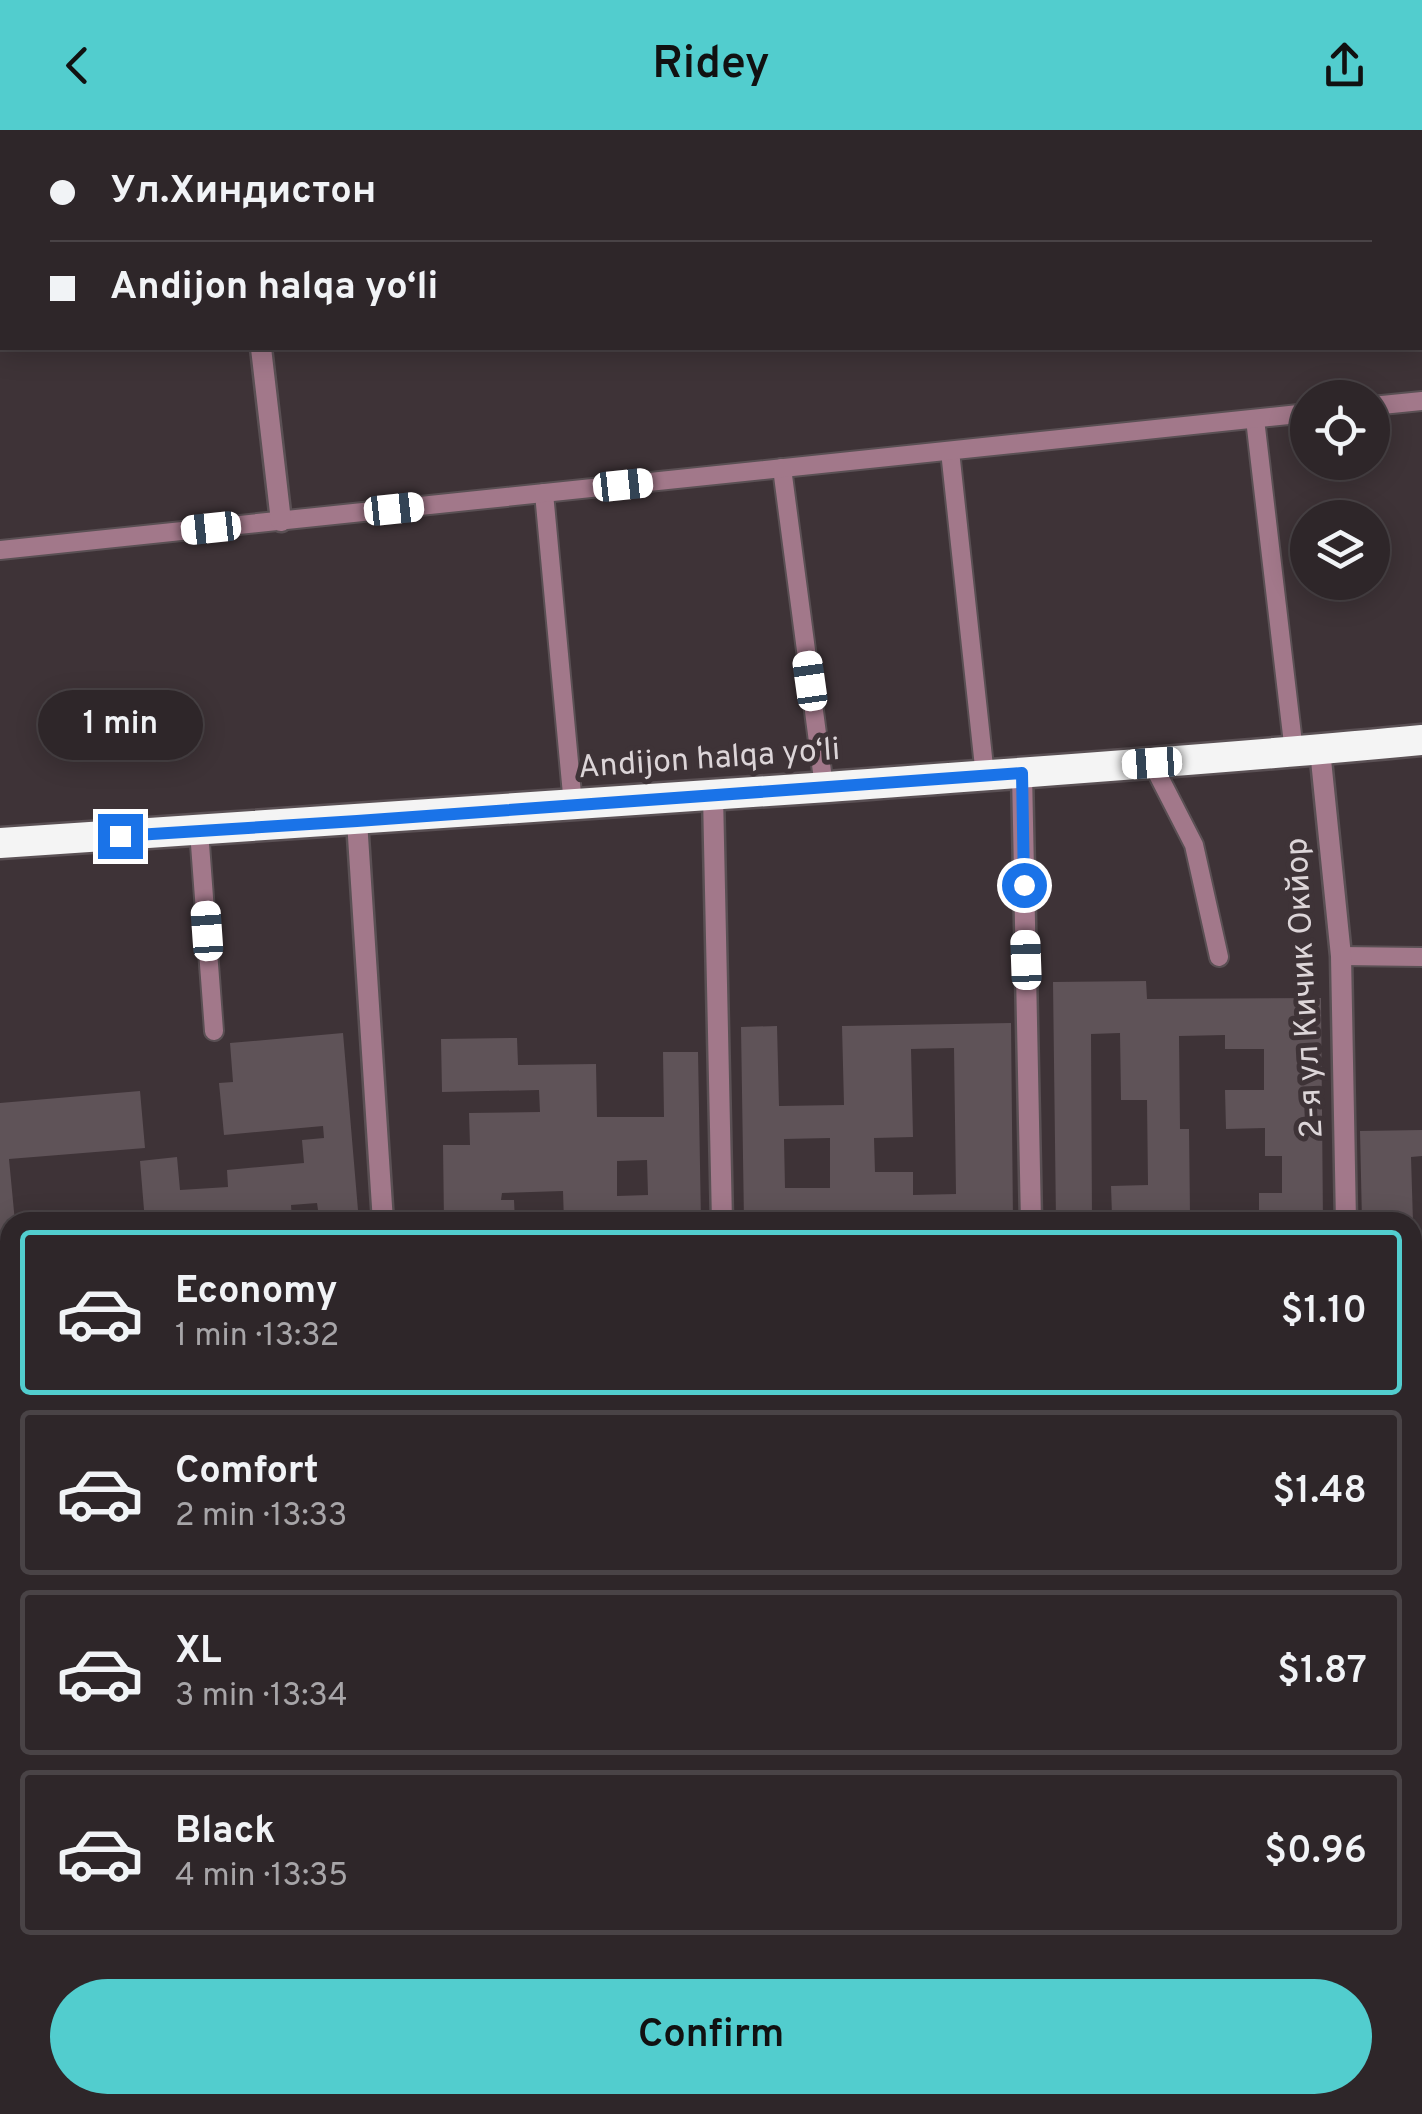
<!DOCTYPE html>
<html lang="en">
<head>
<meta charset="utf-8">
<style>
  body { margin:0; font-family:Overpass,sans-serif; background:#3a3235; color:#f1f3f6; height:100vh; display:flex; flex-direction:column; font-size:38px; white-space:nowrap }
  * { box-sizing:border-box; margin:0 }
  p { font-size:32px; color:#a7a5a8 }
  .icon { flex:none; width:55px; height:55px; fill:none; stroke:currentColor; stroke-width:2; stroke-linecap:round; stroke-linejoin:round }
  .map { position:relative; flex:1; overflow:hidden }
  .details { position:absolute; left:0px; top:1082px; width:1422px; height:902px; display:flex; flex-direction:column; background:#2e2629; border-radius:30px 30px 0 0; box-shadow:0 5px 25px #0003,0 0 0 2px #494346 }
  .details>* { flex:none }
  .top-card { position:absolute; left:0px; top:0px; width:1422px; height:220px; box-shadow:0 5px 25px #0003,0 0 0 2px #494346; display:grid; align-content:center; height:220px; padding:0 50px; background:#2e2629 }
  .fabs { position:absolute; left:1290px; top:250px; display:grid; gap:20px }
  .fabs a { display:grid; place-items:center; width:100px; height:100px; border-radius:50%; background:#2e2629; box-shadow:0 5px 25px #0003,0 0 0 2px #494346; font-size:50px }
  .end { position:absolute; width:45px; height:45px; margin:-22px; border:12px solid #1a73e8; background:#fff; box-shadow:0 0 0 5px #fff }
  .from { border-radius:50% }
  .bubble { position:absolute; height:70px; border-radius:35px; background:#2e2629; box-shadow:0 5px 25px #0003,0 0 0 2px #494346; font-size:32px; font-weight:600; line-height:70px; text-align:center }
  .car { position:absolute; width:30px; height:60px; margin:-30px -15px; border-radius:12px; box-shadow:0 0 8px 2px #0007; background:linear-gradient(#fff 24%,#345 0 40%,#fff 0 76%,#345 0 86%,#fff 0) }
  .top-card b { display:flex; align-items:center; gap:35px; height:95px; font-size:38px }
  .top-card b+b { border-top:2px solid #494346 }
  .top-card i { width:25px; height:25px; background:#f1f3f6 }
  ul { padding:18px 0 0; list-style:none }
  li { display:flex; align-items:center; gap:30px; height:165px; margin:0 20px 15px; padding:0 30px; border:5px solid #494346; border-radius:10px }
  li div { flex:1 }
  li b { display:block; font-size:38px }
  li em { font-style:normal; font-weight:600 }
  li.on { border-color:#52cdce }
  li>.icon { width:90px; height:90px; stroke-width:1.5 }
  .button { display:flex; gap:20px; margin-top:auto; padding:20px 50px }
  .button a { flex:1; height:115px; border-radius:60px; background:#52cdce; color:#111; font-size:40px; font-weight:600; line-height:115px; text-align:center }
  header { display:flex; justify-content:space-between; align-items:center; height:130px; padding:0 50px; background:#52cdce; color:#111; font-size:45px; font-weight:600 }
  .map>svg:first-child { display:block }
  .building { fill:#5f5358; fill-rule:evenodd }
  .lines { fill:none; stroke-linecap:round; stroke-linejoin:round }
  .lane-casing { stroke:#5a5054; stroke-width:22 }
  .street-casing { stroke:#5a5054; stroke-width:25 }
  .highway-casing { stroke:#5a5054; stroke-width:35 }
  .lane { stroke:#a2788a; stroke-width:18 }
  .street { stroke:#a2788a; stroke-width:20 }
  .highway { stroke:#f4f4f4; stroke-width:30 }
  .route { stroke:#1a73e8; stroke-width:12 }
  .labels { text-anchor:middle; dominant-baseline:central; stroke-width:10; stroke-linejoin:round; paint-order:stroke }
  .street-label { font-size:32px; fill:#dcd5d8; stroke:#3e3337 }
</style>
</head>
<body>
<header><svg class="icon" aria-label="back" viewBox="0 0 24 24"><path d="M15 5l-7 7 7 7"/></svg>Ridey<svg class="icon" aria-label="share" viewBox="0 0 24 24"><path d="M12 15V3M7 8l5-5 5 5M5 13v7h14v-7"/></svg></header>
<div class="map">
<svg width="1422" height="1984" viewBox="0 0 1422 1984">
  <rect width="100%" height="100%" fill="#3e3337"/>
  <g class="building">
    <path d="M 1146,851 L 1147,869 L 1321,868 L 1323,1092 L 1292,1092 L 1292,1084 L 1269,1084 L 1269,1092 L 1165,1092 L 1165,1086 L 1112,1086 L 1111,1056 L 1148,1055 L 1147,970 L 1121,970 L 1120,903 L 1091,904 L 1092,1092 L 1056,1092 L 1053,852 ZM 1225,905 L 1225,919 L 1264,919 L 1264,960 L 1225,960 L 1226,999 L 1265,998 L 1265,1026 L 1282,1026 L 1282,1063 L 1259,1063 L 1259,1085 L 1190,1085 L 1189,999 L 1180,999 L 1179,906 Z"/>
    <path d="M 1011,893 L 1013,1092 L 875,1092 L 875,1090 L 744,1092 L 741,897 L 777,896 L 779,976 L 844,975 L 842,896 ZM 954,918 L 956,1064 L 913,1065 L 913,1042 L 875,1042 L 874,1008 L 913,1007 L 911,919 ZM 830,1008 L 830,1058 L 785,1058 L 784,1009 Z"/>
    <path d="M 343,903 L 359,1092 L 145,1092 L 140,1031 L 177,1027 L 180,1060 L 228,1057 L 227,1040 L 304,1033 L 302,1010 L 324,1008 L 323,996 L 224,1005 L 219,953 L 233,952 L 230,913 ZM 317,1073 L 319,1087 L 292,1089 L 291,1075 Z"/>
    <path d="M 517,908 L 518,935 L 596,934 L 597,987 L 664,987 L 663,922 L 698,922 L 701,1092 L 564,1092 L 563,1061 L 502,1063 L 501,1070 L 514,1070 L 515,1092 L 444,1092 L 443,1015 L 470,1015 L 469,983 L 540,982 L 539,960 L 442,962 L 441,909 ZM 647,1030 L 648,1065 L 617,1066 L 617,1031 Z"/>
    <path d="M 140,961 L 145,1018 L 9,1029 L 15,1092 L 10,1092 L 10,1235 L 0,1236 L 0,973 Z"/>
    <path d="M 1422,1000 L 1422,1026 L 1411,1027 L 1413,1092 L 1362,1092 L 1360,1001 Z"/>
    <path d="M 1412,1189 L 1416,1189 L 1418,1254 L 1422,1254 L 1422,1286 L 1412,1286 Z"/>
    <path d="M 10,1280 L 10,1317 L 0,1318 L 0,1281 Z"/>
    <path d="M 0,1357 L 3,1357 L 8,1418 L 10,1418 L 10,1442 L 0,1443 Z"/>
    <path d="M 10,1489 L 10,1545 L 0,1546 L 0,1490 Z"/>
    <path d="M 1422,1568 L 1422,1599 L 1412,1603 L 1412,1571 Z"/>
    <path d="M 10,1584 L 10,1617 L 0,1618 L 0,1585 Z"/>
    <rect x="1412" y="1637" width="10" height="23"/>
    <path d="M 0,1734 L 10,1735 L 10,1766 L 0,1765 Z"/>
    <rect x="1412" y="1794" width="10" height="112"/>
    <path d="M 6,1874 L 10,1876 L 10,1911 L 0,1927 L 0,1884 Z"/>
    <path d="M 1412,1970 L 1422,1970 L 1422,1984 L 1374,1984 L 1374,1975 L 1412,1975 Z"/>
    <path d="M 129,1975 L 236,1975 L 236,1976 L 210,1984 L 132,1984 Z"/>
    <path d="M 1333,1976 L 1333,1984 L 1274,1984 L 1274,1977 Z"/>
    <path d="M 675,1977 L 675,1984 L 575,1984 L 575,1979 Z"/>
    <path d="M 564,1980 L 564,1984 L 496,1984 L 496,1981 Z"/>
  </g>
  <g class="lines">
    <defs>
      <g id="lane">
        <path d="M 822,2 L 845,0"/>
        <path d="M 1372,276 L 1422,271"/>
        <path d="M 1255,289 L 1294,622"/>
        <path d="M 950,321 L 985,646"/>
        <path d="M 782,338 L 824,657"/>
        <path d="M 544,363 L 573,675"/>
        <path d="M 0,420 L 1308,283"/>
        <path d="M 1152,633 L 1194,715 L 1219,827"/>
        <path d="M 199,701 L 214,901"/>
        <path d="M 1341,826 L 1422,827"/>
        <path d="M 428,1975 L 432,1984"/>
        <path d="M 255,1984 L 286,1975"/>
      </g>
      <g id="street">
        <path d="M 237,0 L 237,2"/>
        <path d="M 261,218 L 281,391"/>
        <path d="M 1320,620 L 1341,826 L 1346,1092"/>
        <path d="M 1022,643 L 1031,1092"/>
        <path d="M 713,665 L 722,1092"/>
        <path d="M 357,691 L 383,1092"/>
        <path d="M 0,1249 L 10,1248"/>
        <path d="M 1412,1384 L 1422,1392"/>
        <path d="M 0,1559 L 10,1558"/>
        <path d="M 1412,1940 L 1422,1940"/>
        <path d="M 740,1975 L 740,1984"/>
        <path d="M 1051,1975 L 1051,1984"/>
        <path d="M 1355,1975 L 1356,1984"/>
      </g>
      <path id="highway" d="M 0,713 C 276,696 552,677 828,657 C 1026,642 1224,629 1422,610"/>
    </defs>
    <use href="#lane" class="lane-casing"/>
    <use href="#street" class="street-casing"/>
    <use href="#highway" class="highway-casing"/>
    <use href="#lane" class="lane"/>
    <use href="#street" class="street"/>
    <use href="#highway" class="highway"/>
  </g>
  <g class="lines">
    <path class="route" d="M 120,706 L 357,691 L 1022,643 L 1024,755"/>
  </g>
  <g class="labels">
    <g class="street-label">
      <text transform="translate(709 630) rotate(-4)">Andijon halqa yo‘li</text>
      <text transform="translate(1306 858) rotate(-93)">2-я ул Кичик Окйор</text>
    </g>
  </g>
</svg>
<div class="fabs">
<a><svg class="icon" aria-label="locate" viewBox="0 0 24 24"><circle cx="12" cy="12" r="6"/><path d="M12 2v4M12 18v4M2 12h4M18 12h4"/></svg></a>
<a><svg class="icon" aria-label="layers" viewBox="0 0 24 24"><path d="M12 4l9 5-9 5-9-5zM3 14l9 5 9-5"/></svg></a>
</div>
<i class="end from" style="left:1024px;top:755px"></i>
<i class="end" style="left:120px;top:706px"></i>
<div class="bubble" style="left:38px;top:560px;width:165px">1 min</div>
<i class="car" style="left:623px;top:355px;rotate:84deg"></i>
<i class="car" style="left:394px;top:379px;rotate:84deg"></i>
<i class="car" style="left:211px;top:398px;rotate:264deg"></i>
<i class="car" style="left:810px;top:551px;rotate:352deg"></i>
<i class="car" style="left:1152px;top:633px;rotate:266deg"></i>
<i class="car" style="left:207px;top:801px;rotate:356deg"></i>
<i class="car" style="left:1026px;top:830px;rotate:358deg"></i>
<div class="top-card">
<b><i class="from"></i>Ул.Хиндистон</b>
<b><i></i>Andijon halqa yo‘li</b>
</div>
<section class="details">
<ul>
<li class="on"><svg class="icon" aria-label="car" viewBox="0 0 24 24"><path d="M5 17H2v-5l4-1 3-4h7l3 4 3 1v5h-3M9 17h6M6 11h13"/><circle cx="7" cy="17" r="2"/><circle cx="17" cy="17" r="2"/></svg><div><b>Economy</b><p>1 min · 13:32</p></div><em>$1.10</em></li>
<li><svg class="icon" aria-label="car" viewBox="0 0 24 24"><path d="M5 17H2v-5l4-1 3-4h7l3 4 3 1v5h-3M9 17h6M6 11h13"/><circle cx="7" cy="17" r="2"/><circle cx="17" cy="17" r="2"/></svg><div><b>Comfort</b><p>2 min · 13:33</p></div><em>$1.48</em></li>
<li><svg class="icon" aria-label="car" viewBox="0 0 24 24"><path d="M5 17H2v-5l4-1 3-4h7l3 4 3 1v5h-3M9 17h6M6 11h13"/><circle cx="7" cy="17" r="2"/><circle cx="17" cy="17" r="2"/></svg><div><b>XL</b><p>3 min · 13:34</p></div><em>$1.87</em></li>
<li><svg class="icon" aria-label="car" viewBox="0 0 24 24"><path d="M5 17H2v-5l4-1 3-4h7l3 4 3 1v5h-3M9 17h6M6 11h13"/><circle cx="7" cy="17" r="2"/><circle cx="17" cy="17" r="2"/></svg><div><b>Black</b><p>4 min · 13:35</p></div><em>$0.96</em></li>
</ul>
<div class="button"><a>Confirm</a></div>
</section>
</div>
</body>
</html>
